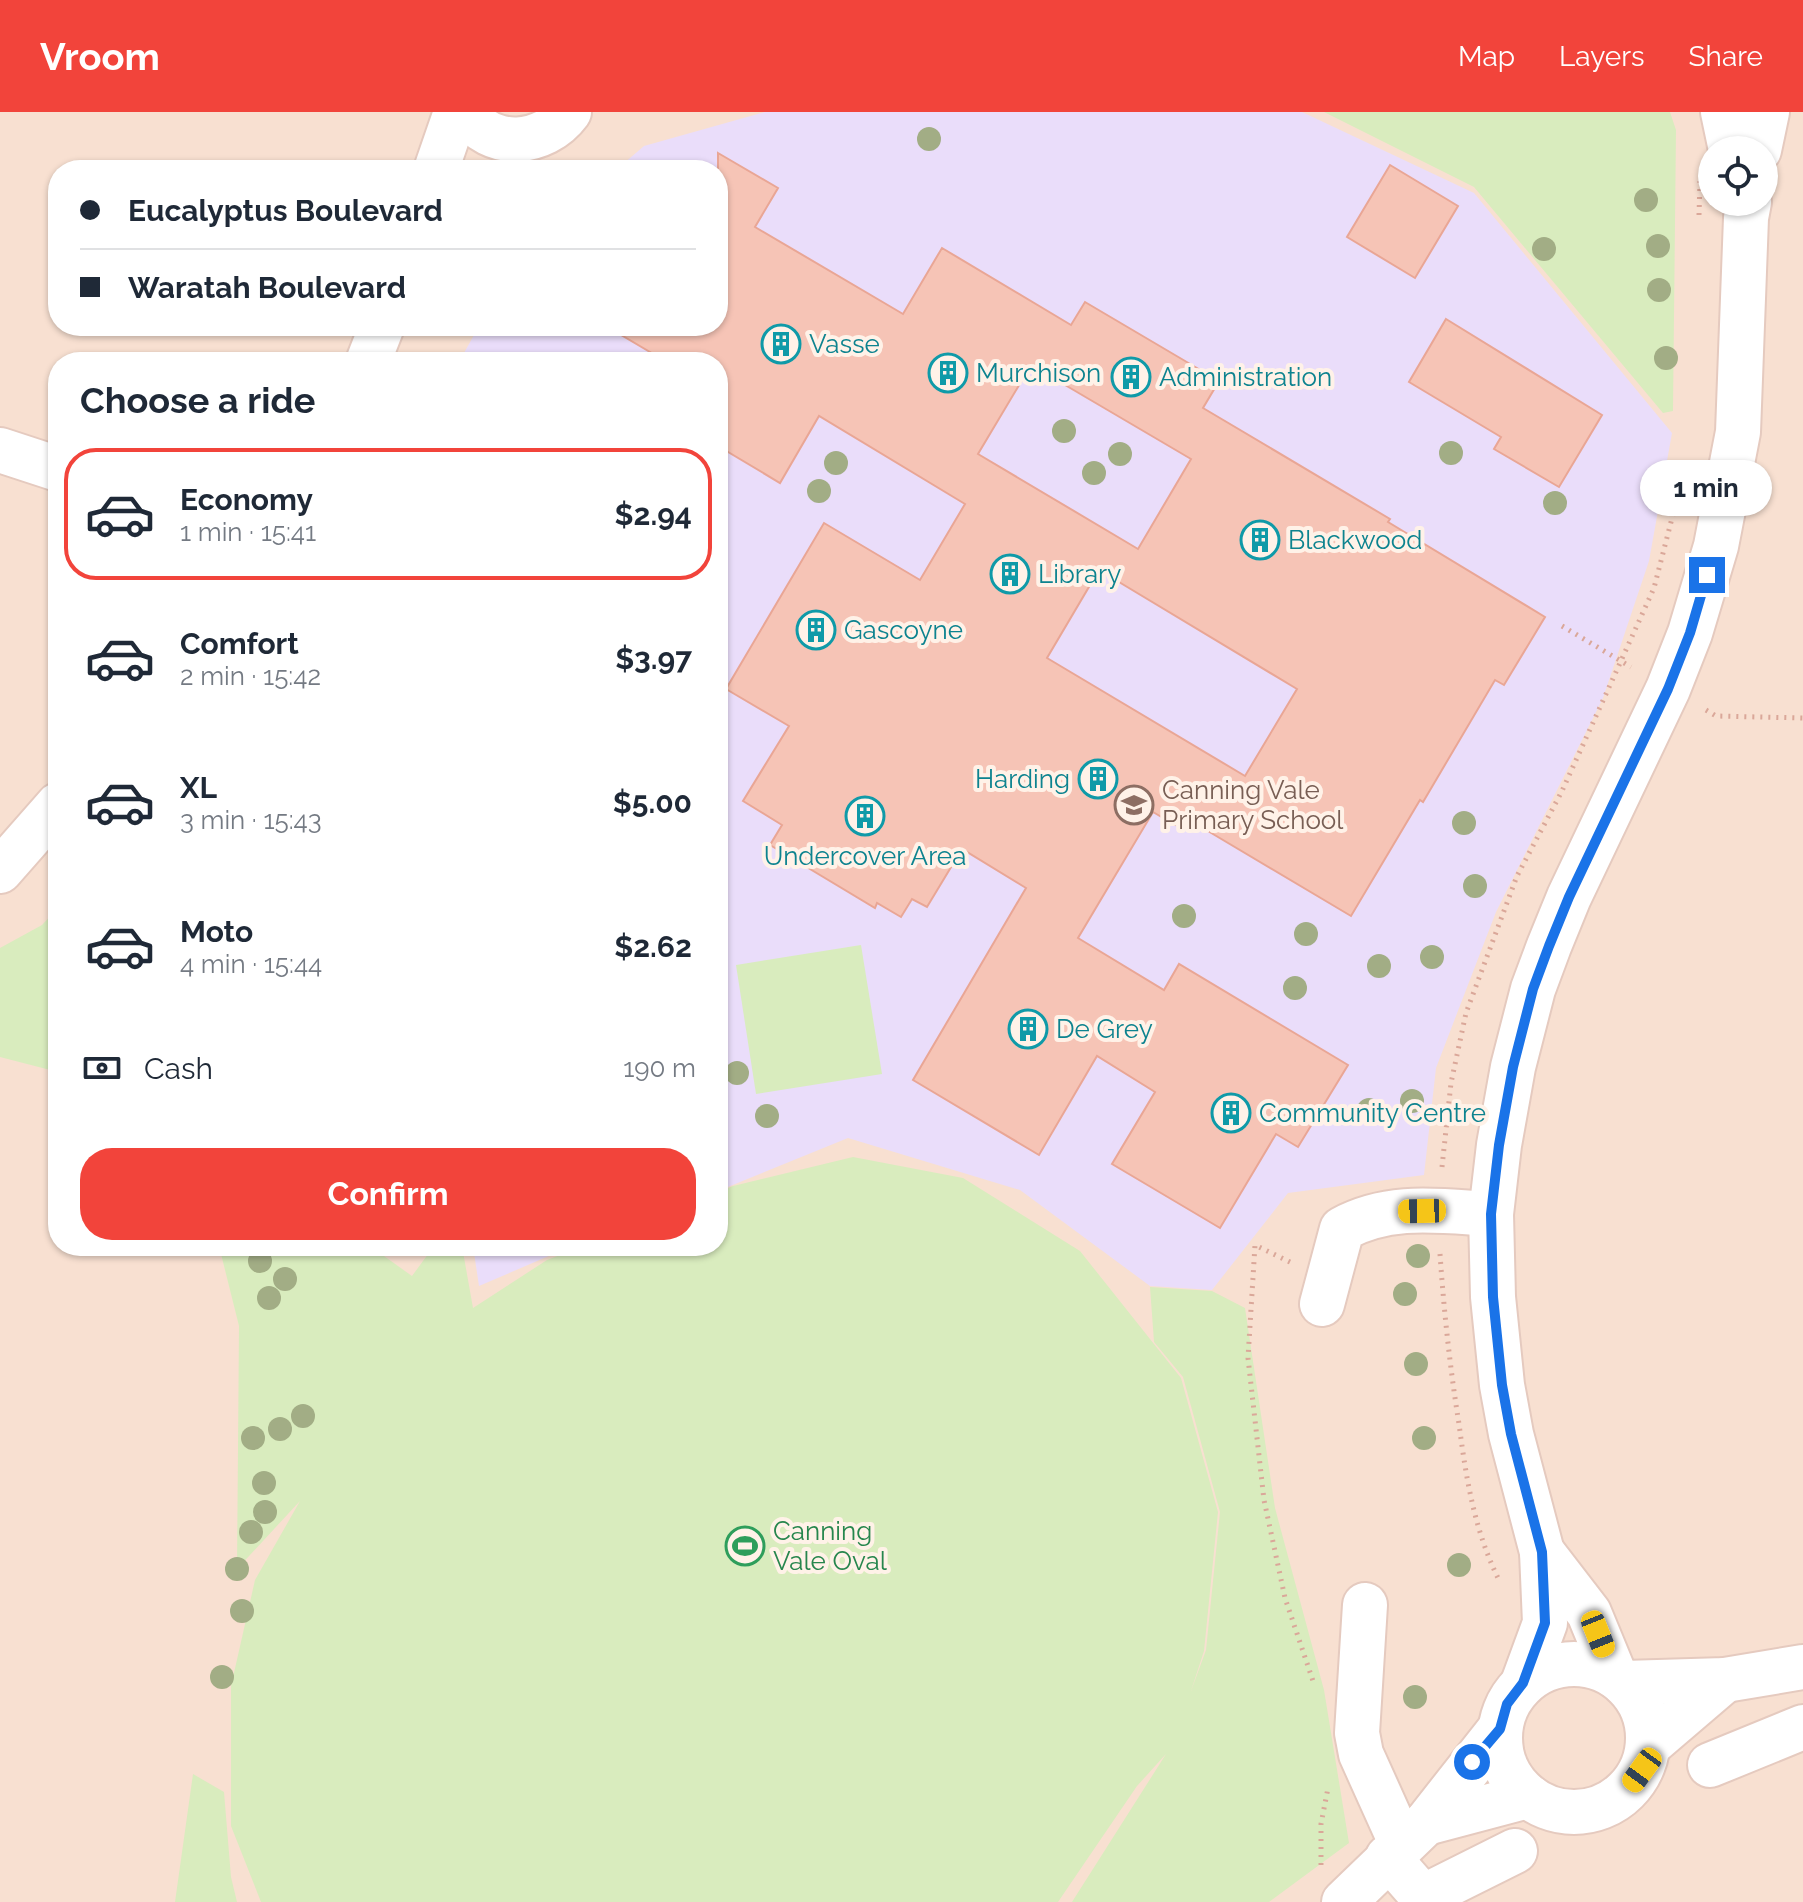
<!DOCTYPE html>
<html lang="en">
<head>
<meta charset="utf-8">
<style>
  body { margin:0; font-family:Raleway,sans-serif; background:#f6f6f7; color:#1f2937; height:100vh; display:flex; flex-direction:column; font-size:30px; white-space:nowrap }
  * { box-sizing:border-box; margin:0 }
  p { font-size:26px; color:#747a83 }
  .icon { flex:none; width:44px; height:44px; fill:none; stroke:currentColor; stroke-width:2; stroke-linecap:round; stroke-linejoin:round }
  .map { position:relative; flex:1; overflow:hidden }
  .drawer { position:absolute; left:48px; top:240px; width:680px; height:904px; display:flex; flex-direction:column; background:#fff; border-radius:32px; box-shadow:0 2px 6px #0004 }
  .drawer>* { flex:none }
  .banner { position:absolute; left:48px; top:48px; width:680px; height:176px; border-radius:32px; box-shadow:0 2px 6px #0004; display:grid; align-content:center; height:176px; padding:0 32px; background:#fff }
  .tools { position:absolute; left:1698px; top:24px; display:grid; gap:16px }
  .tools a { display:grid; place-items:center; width:80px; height:80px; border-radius:50%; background:#fff; box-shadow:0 2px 6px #0004; font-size:40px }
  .end { position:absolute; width:36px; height:36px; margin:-18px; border:10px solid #1a73e8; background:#fff; box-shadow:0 0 0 4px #fff }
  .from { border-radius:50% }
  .bubble { position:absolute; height:56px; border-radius:28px; background:#fff; box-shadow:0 2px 6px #0004; font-size:26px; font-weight:700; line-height:56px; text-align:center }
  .car { position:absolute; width:24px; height:48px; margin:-24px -12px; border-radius:10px; box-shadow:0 0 6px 2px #0007; background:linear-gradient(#f5c518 24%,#345 0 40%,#f5c518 0 76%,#345 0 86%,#f5c518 0) }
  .banner b { display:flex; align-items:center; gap:28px; height:76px; font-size:30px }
  .banner b+b { border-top:2px solid #e0e1e3 }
  .banner i { width:20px; height:20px; background:#1f2937 }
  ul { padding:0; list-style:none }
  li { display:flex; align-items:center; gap:24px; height:132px; margin:0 16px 12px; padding:0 16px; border:4px solid transparent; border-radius:32px }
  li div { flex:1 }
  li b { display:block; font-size:30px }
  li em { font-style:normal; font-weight:700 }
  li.active { border-color:#f2443b }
  li>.icon { width:72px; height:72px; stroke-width:1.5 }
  h2 { padding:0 32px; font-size:36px; line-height:96px }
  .pay { display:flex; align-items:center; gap:20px; height:88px; padding:0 32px; font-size:30px }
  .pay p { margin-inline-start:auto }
  .primary-button { display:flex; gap:16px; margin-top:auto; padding:16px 32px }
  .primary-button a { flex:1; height:92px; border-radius:32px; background:#f2443b; color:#fff; font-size:32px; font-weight:700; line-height:92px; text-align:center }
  header { display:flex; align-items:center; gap:48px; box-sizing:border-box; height:112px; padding:0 40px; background:#f2443b; color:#fff }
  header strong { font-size:38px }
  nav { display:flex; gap:44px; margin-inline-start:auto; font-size:28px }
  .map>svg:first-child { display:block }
  .residential { fill:#f8e0d1; fill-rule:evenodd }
  .education { fill:#eaddfa }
  .green { fill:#d9ecbe }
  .building { fill:#f6c4b6; stroke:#e9a695; stroke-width:2; fill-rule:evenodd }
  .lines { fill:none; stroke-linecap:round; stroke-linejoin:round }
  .minor-casing { stroke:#e5cabf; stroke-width:48 }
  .path { stroke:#daa799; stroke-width:5; stroke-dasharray:2 6; stroke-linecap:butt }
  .minor { stroke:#fff; stroke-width:44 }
  .tree { fill:#a2ad85 }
  .route { stroke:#1a73e8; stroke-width:10 }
  .labels { text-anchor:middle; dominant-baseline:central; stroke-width:8; stroke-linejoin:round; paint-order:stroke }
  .culture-label { font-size:26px; fill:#0d838f; stroke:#fff2e8; text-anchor:start }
  .education-label { font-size:26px; fill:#785e54; stroke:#fff2e8; text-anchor:start }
  .leisure-label { font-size:26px; fill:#27864d; stroke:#fff2e8; text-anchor:start }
</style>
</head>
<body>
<header>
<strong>Vroom</strong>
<nav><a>Map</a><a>Layers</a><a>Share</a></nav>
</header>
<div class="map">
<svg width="1803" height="1790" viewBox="0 0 1803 1790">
  <rect width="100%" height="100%" fill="#feede0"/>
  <path class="residential" d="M 0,0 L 1803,0 L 1803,1790 L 0,1790 ZM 1712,38 L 1764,38 L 1764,90 L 1712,90 ZM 58,58 L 718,58 L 718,214 L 58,214 ZM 58,250 L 718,250 L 718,1134 L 58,1134 Z"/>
  <g class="education">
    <path d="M 765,0 L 1302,0 L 1474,81 L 1672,321 L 1649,449 L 1603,586 L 1496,800 L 1436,956 L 1424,1063 L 1288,1081 L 1212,1178 L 1150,1174 L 1020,1078 L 848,1026 L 718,1079 L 718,250 L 459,250 L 479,214 L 718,214 L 718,58 L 616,58 L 644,34 Z"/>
    <path d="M 473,1134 L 572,1134 L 479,1174 Z"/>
  </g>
  <g class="green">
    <path d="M 1324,0 L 1670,0 L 1676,18 L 1673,299 L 1663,301 L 1474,75 Z"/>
    <path d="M 58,796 L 58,960 L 0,945 L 0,836 L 42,813 Z"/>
    <path d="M 861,833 L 882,962 L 756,982 L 736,853 Z"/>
    <path d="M 853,1045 L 963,1066 L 1080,1139 L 1181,1266 L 1218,1400 L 1204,1539 L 1191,1579 L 1206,1538 L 1220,1400 L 1183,1265 L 1154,1230 L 1150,1175 L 1212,1179 L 1245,1196 L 1275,1396 L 1324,1578 L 1349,1731 L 1269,1790 L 1072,1790 L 1166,1642 L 1137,1674 L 1058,1790 L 261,1790 L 231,1714 L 231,1574 L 255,1468 L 300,1389 L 237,1457 L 239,1214 L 219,1134 L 370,1134 L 412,1164 L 434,1134 L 462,1134 L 473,1196 L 547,1148 L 583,1134 L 718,1134 L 718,1080 L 733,1074 Z"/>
    <path d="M 193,1662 L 224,1680 L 231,1765 L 237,1790 L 175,1790 Z"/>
  </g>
  <g class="building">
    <path d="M 718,41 L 778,76 L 755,115 L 903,202 L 942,136 L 1071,213 L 1085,190 L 1219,269 L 1203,296 L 1390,407 L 1388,410 L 1545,505 L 1504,573 L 1495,568 L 1423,690 L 1420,688 L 1351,804 L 1181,703 L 1175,713 L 1153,700 L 1078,826 L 1164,878 L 1179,852 L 1348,953 L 1298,1035 L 1276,1022 L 1220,1116 L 1112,1052 L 1155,980 L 1097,944 L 1039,1043 L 913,968 L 1026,776 L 962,737 L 927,795 L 912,787 L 901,805 L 877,791 L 875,796 L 770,733 L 782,713 L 743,689 L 789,614 L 726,577 L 824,411 L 920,468 L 965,392 L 819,304 L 780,371 L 718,334 L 718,250 L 667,250 L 606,214 L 718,214 ZM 1031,253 L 1191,347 L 1138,437 L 978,342 ZM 1099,458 L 1297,577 L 1245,664 L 1047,546 Z"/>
    <path d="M 1390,53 L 1458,94 L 1415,166 L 1347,125 Z"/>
    <path d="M 1446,207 L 1602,303 L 1559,375 L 1494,337 L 1501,325 L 1409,270 Z"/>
  </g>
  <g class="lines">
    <defs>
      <g id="minor">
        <path d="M 466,0 C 490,39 544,34 569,0"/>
        <path d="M 1723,0 L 1731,38"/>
        <path d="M 1759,38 L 1767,0"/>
        <path d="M 436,58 L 456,0"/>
        <path d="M 368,250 L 382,214"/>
        <path d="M 0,338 L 58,357"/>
        <path d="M 0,759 L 58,693"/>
        <path d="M 1322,1192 L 1342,1117 C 1390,1091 1439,1099 1491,1102"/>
        <path d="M 1542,1440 L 1589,1501 L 1615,1564"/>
        <path d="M 1365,1493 L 1357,1621 L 1361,1642 L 1402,1733"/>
        <circle cx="1574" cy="1626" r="74"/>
        <path d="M 1523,1571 L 1545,1511 L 1542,1440 L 1511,1322 L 1502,1273 L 1493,1185 L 1491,1102 L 1499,1033 L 1513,955 L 1533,877 L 1549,834 L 1569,785 L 1668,577 L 1690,521 L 1716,434 L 1738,320 L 1746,106 L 1749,90"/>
        <path d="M 1624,1571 L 1725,1568 L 1803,1555"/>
        <path d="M 1649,1633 L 1725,1568"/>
        <path d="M 1710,1653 L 1803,1615"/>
        <path d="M 1426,1711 L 1528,1684"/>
        <path d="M 1388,1745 L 1423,1785 L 1515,1739"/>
        <path d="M 1344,1790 L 1426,1711 L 1500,1617"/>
      </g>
    </defs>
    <use href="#minor" class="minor-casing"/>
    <g class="path">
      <path d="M 1699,103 L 1700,69"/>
      <path d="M 1562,514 L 1631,555"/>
      <path d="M 1706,598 L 1716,604 L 1803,606"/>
      <path d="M 1442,1055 L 1451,971 L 1466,901 L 1517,764 L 1562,679 L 1654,476 L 1678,383"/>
      <path d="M 1440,1142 C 1444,1200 1450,1256 1459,1312 C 1466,1365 1474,1417 1498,1466"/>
      <path d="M 1290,1150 L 1255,1133 L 1248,1246 L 1264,1388 L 1285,1486 L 1314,1572"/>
      <path d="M 1321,1753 L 1321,1712 L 1328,1676"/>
    </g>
    <use href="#minor" class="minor"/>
  </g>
  <g class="tree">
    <circle cx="929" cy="27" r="12"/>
    <circle cx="1646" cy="88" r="12"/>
    <circle cx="1658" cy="134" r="12"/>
    <circle cx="1544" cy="137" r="12"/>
    <circle cx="1659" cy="178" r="12"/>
    <circle cx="1666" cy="246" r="12"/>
    <circle cx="1064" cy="319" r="12"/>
    <circle cx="1451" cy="341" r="12"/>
    <circle cx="1120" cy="342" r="12"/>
    <circle cx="836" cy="351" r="12"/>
    <circle cx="1094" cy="361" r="12"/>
    <circle cx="819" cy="379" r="12"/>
    <circle cx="1555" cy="391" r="12"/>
    <circle cx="1464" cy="711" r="12"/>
    <circle cx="1475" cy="774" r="12"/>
    <circle cx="1184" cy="804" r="12"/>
    <circle cx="1306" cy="822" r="12"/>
    <circle cx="1432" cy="845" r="12"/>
    <circle cx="1379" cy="854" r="12"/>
    <circle cx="1295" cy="876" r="12"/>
    <circle cx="737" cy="961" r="12"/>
    <circle cx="1412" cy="989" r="12"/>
    <circle cx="1369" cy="998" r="12"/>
    <circle cx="767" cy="1004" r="12"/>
    <circle cx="1418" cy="1144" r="12"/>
    <circle cx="260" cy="1149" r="12"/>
    <circle cx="285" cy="1167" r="12"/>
    <circle cx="1405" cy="1182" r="12"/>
    <circle cx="269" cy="1186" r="12"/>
    <circle cx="1416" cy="1252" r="12"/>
    <circle cx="303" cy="1304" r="12"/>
    <circle cx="280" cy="1317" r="12"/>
    <circle cx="253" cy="1326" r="12"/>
    <circle cx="1424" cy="1326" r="12"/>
    <circle cx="264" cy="1371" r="12"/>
    <circle cx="265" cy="1400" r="12"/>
    <circle cx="251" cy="1420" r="12"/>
    <circle cx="1459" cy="1453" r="12"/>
    <circle cx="237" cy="1457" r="12"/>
    <circle cx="242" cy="1499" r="12"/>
    <circle cx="222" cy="1565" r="12"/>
    <circle cx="1415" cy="1585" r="12"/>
  </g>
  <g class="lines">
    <path class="route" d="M 1472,1650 L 1500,1617 L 1507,1592 L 1523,1571 L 1545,1511 L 1542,1440 L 1511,1322 L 1502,1273 L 1493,1185 L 1491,1102 L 1499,1033 L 1513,955 L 1533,877 L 1549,834 L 1569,785 L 1668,577 L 1690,521 L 1707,463"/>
  </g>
  <defs>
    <symbol id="building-ring" viewBox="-11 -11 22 22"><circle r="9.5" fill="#fff2e8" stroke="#0f9aa8" stroke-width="1.5"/><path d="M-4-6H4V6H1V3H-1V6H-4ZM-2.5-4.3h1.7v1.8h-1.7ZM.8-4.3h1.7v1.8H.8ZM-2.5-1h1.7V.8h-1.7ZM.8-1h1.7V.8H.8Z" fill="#0f9aa8"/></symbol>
    <symbol id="school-ring" viewBox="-11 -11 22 22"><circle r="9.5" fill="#fff2e8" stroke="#8d6e63" stroke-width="1.5"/><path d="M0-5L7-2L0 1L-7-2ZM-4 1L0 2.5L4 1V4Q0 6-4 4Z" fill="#8d6e63"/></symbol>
    <symbol id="stadium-ring" viewBox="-11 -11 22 22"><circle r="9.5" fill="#fff2e8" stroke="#2e9e5b" stroke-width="1.5"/><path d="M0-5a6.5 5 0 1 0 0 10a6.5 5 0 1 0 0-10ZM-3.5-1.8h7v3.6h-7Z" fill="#2e9e5b"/></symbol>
  </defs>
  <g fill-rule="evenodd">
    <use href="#building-ring" x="759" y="210" width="44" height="44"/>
    <use href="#building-ring" x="926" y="239" width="44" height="44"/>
    <use href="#building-ring" x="1109" y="243" width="44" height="44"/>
    <use href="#building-ring" x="1238" y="406" width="44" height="44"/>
    <use href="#building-ring" x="988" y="440" width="44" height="44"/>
    <use href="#building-ring" x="794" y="496" width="44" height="44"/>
    <use href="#building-ring" x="1076" y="645" width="44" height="44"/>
    <use href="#school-ring" x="1112" y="671" width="44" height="44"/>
    <use href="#building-ring" x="843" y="682" width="44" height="44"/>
    <use href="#building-ring" x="1006" y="895" width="44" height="44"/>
    <use href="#building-ring" x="1209" y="979" width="44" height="44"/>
    <use href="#stadium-ring" x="723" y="1412" width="44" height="44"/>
  </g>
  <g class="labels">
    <g class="culture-label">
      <text x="809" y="232">Vasse</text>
      <text x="976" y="261">Murchison</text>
      <text x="1159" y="265">Administration</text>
      <text x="1288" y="428">Blackwood</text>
      <text x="1038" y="462">Library</text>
      <text x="844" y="518">Gascoyne</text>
      <text x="1070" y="667" text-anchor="end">Harding</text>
      <text x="865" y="744" text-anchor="middle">Undercover Area</text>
      <text x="1056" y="917">De Grey</text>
      <text x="1259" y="1001">Community Centre</text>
    </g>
    <g class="education-label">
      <text x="1162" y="678">Canning Vale<tspan x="1162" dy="30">Primary School</tspan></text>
    </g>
    <g class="leisure-label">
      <text x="773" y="1419">Canning<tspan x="773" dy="30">Vale Oval</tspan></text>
    </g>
  </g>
</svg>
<div class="tools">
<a><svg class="icon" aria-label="locate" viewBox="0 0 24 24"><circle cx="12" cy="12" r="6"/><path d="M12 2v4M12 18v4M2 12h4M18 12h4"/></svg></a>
</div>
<i class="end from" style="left:1472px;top:1650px"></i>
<i class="end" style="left:1707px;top:463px"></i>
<div class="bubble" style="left:1640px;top:348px;width:132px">1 min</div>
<i class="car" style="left:1422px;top:1099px;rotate:269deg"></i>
<i class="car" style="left:1598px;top:1522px;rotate:158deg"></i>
<i class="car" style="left:1642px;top:1658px;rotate:216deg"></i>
<div class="banner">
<b><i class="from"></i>Eucalyptus Boulevard</b>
<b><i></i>Waratah Boulevard</b>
</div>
<section class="drawer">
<h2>Choose a ride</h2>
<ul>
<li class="active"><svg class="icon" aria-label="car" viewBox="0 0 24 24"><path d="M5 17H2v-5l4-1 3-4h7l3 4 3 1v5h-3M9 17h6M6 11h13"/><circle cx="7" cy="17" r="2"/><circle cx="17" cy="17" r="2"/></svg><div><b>Economy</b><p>1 min · 15:41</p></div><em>$2.94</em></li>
<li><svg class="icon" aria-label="car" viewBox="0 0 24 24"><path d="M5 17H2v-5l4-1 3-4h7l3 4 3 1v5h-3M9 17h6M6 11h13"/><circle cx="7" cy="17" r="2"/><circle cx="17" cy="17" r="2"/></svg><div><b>Comfort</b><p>2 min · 15:42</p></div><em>$3.97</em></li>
<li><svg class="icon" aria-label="car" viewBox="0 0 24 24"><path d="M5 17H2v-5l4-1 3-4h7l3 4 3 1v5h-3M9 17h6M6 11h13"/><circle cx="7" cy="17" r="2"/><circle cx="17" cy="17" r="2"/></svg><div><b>XL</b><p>3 min · 15:43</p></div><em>$5.00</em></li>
<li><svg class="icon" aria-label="car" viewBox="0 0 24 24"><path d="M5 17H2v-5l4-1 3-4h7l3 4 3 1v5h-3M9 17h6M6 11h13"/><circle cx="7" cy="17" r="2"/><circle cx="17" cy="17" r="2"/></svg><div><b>Moto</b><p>4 min · 15:44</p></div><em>$2.62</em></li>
</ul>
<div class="pay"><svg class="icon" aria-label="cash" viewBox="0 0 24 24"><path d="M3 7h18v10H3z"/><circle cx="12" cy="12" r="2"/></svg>Cash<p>190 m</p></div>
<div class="primary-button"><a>Confirm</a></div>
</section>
</div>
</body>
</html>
